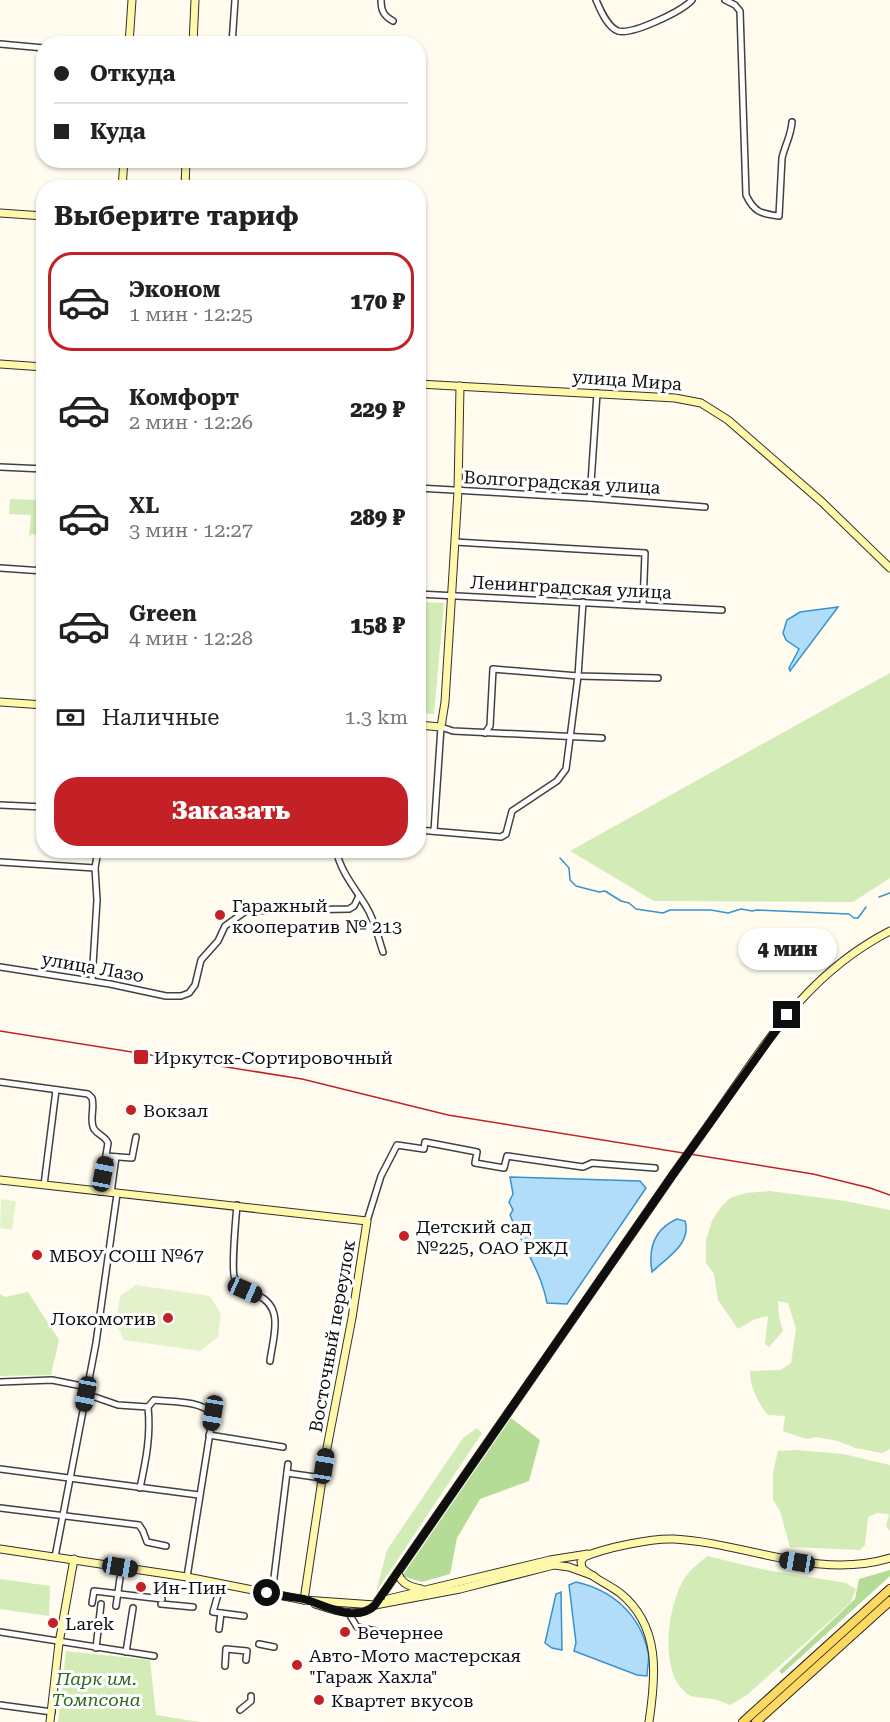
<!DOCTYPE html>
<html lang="ru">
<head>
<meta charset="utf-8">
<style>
  body { margin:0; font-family:"Roboto Serif",serif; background:#f6f6f6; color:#222; height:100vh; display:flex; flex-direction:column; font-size:22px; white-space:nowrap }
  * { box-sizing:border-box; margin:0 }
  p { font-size:20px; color:#767676 }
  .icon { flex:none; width:33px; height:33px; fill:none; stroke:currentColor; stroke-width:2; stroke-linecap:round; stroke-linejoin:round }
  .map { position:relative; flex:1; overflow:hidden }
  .sheet { position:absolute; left:36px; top:180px; width:390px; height:678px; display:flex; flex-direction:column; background:#fff; border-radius:24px; box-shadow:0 2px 4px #0004 }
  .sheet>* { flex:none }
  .hud { position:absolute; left:36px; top:36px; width:390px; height:132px; border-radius:24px; box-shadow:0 2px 4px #0004; display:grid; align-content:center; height:132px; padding:0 18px; background:#fff }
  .end { position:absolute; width:27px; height:27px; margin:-14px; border:8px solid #0e0e0e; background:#fff; box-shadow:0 0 0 3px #fff }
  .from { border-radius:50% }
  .bubble { position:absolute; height:42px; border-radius:21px; background:#fff; box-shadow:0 2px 4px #0004; font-size:20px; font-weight:800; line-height:42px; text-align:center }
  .car { position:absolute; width:18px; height:36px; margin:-18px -9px; border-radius:8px; box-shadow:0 0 4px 2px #0007; background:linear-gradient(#222 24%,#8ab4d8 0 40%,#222 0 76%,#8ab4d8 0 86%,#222 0) }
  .hud b { display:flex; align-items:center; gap:21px; height:57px; font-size:22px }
  .hud b+b { border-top:2px solid #e0e0e0 }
  .hud i { width:15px; height:15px; background:#222 }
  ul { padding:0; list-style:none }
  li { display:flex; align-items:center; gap:18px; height:99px; margin:0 12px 9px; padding:0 6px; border:3px solid transparent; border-radius:24px }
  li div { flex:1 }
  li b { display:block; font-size:22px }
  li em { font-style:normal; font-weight:800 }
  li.on { border-color:#c42127 }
  li>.icon { width:54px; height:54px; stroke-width:1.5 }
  h2 { padding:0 18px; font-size:27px; line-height:72px }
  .pay { display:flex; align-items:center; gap:15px; height:66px; padding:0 18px; font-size:22px }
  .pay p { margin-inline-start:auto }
  .action { display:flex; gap:12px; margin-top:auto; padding:12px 18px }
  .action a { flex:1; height:69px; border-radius:24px; background:#c42127; color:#fff; font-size:24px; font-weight:800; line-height:69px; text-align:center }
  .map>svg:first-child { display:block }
  .green { fill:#d2ebb7 }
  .forest { fill:#b5dc96 }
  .pitch { fill:#e3f2ca }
  .water { fill:#b2ddf8; stroke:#3692d2; stroke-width:1.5 }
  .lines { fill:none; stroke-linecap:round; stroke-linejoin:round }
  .stream { stroke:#3692d2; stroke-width:1.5 }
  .street-casing { stroke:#414141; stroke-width:8 }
  .secondary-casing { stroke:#303030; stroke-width:9 }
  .primary-casing { stroke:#1f1f1f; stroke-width:10 }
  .street { stroke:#fff; stroke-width:5 }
  .secondary { stroke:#fff7aa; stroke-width:7 }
  .primary { stroke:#fdd962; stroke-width:8 }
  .rail { stroke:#c42127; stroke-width:1.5 }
  .secondary-bridge-casing { stroke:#303030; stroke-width:9; stroke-linecap:butt }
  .secondary-bridge { stroke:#fff7aa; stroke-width:7 }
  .route { stroke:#0e0e0e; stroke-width:8 }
  .poi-dot { fill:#c42127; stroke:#fff; stroke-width:2 }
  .labels { text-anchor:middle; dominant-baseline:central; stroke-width:6; stroke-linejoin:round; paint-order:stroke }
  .street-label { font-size:18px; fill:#0e0e0e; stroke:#fff }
  .poi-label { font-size:18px; fill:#0e0e0e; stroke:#fff; text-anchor:start }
  .park-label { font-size:18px; font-style:italic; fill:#2b691c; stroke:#fff }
</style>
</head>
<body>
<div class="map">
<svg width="890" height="1722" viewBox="0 0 890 1722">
  <rect width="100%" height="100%" fill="#fffcef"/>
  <g class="green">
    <path d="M 10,499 L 38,500 L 36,515 L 43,516 L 43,535 L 32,534 L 29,537 L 31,515 L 9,514 Z"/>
    <path d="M 418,602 L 444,603 L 434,714 L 419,713 Z"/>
    <path d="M 890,673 L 890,878 L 853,902 L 654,901 L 570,851 Z"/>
    <path d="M 770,1191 L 845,1201 L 890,1210 L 890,1449 L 882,1453 L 855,1448 L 838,1441 L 816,1437 L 806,1439 L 783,1431 L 785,1416 L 768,1415 C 758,1403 750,1387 750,1371 L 781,1370 L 791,1363 L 796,1328 L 788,1303 L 778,1301 L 779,1317 L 783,1331 L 769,1347 L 765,1344 L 768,1316 L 755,1319 L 738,1329 L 718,1300 L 714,1274 L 706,1263 L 706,1240 L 712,1221 L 721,1207 L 730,1198 L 746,1193 Z"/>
    <path d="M 28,1292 L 59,1340 L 51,1375 L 0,1376 L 0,1294 L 5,1297 Z"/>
    <path d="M 477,1428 L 482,1433 L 376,1592 L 387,1550 L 463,1438 Z"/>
    <path d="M 795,1450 L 843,1454 L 890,1465 L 890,1531 L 886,1526 L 889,1514 L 877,1513 L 868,1517 L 865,1545 L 860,1550 L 790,1547 L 780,1511 L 773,1500 L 773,1473 L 778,1451 Z"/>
    <path d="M 707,1556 L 761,1569 L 846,1583 L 856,1589 L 850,1603 L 747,1695 L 730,1705 C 725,1703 719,1700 713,1699 C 704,1697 694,1699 686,1693 C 658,1670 668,1606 684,1579 C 690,1570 699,1563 707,1556 Z"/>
    <path d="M 0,1579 L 50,1586 L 49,1616 L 0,1609 Z"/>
    <path d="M 66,1651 L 150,1660 L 156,1715 L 200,1722 L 58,1722 Z"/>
  </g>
  <g class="forest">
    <path d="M 511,1418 L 540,1440 L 529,1481 L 480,1499 L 457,1538 L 450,1574 L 422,1582 L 402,1576 Z"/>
    <path d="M 890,1570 L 890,1576 L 782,1674 L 779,1671 L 855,1599 L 859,1579 Z"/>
  </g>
  <g class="pitch">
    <path d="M 1,1199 L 16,1201 L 12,1230 L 0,1228 Z"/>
    <path d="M 136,1285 L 210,1296 L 221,1314 L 218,1337 L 200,1351 L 124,1340 L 116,1323 L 120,1296 Z"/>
  </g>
  <g class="water">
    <path d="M 838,607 L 790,671 L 789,668 L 799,649 L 786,640 L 783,633 L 787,620 L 800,612 Z"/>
    <path d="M 510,1177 L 640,1181 L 646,1188 L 567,1304 L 547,1303 C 541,1271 522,1245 510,1215 L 513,1210 L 509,1202 L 513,1194 Z"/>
    <path d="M 677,1219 L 685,1221 C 692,1244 666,1258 652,1272 C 648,1248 654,1229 677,1219 Z"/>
    <path d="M 576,1582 C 612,1590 640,1614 648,1652 C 650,1659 647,1668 647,1676 L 637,1675 L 574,1651 L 576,1643 L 569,1585 Z"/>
    <path d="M 561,1592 L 562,1650 L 552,1648 L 545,1643 L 556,1594 Z"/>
  </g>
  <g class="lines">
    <g class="stream">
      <path d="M 560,858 L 569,868 L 570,880 L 576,886 L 599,892 L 605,891 L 621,901 L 629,903 L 636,909 L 663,913 L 670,910 L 711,910 L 728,913 L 741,909 L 752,911 L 757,910 L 849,914 L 854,918 L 858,918 L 866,907"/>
      <path d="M 879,897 L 890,893"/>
    </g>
    <defs>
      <g id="street">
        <path d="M 381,0 C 381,11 384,16 393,21"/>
        <path d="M 596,0 C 600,9 607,27 618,31 C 633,35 682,11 692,0"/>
        <path d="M 725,0 L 735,5 L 740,11 L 746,195 C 754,212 761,214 779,216 L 782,158 C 785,145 791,136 792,122"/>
        <path d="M 0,44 L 44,48"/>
        <path d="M 232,44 L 235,0"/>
        <path d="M 0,467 L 44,469"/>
        <path d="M 418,488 L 590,498 L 705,507"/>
        <path d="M 590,498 L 597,393"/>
        <path d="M 455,542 L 645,553 L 643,605"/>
        <path d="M 0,568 L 44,571"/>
        <path d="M 418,594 L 722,610"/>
        <path d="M 485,733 L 490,726 L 493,669 L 578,676 L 658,678"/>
        <path d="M 0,805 L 44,807"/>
        <path d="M 418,830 L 501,837 L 506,834 L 512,811 L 557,781 L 566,769 L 578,676 L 583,602"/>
        <path d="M 434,831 L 441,727 L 453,731 L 602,738"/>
        <path d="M 336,850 C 341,873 356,889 367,908 C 375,921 378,938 383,952"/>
        <path d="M 0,862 L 95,868"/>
        <path d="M 0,967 L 110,984 L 166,996 L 181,996 L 189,993 L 195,985 L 201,960 L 218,941 L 225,926 L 246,911 L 349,909 L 354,906 L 359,896"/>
        <path d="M 92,981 L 97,900 L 95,868 L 98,850"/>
        <path d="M 0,1082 L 88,1094 L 92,1098 C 95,1108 89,1120 94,1129 C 98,1135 105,1136 108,1143 L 100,1192"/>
        <path d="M 106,1156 L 132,1158 L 136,1137"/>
        <path d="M 44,1185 L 56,1090"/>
        <path d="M 111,1193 L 116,1157"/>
        <path d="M 237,1205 C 236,1216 231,1273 235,1279 C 239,1288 249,1291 257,1295 C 285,1307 273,1337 270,1361"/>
        <path d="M 367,1221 L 381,1176 L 397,1145 L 424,1149 L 425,1142 L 477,1152 L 475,1163 L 504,1168 L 507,1156 L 583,1167 L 592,1163 L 655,1168"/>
        <path d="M 0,1382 L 52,1380 L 87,1387"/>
        <path d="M 86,1394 L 118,1405 L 148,1407 C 151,1435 146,1460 140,1488"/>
        <path d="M 148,1407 L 154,1400 C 171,1402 200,1400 213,1414 L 187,1577"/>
        <path d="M 209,1435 L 283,1447"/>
        <path d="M 0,1469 L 199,1495"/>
        <path d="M 287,1473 L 322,1478"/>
        <path d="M 0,1508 L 139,1525 L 143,1531 L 147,1542 L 166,1546"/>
        <path d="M 55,1557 L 96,1343 L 117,1194"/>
        <path d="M 221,1584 L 213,1612 L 244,1616"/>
        <path d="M 272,1594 L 288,1464"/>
        <path d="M 92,1603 L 94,1591 L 162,1599"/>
        <path d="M 161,1604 L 193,1607"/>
        <path d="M 116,1606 L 120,1578"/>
        <path d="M 348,1612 L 357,1627 L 385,1633"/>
        <path d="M 219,1629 L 221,1613"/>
        <path d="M 0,1632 L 154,1656"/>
        <path d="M 259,1644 L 274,1647"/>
        <path d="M 96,1648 L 101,1604"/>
        <path d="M 126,1652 L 133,1608"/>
        <path d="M 225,1666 L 226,1649 L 247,1651 L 246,1660"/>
        <path d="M 0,1705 L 52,1712"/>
        <path d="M 240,1710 L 251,1701 L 251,1696"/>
      </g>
      <g id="secondary">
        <path d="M 129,44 L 132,0"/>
        <path d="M 193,44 L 195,0"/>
        <path d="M 122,188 L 124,160"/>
        <path d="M 185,188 L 186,160"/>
        <path d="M 0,213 L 44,216"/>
        <path d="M 0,364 L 44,367"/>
        <path d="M 418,384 L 675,398 L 701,403 L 728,420 L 822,502 L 890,568"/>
        <path d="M 0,702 L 44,705"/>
        <path d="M 418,725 L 441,727 L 445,702 L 458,491 L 460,386"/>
        <path d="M 709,1124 C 764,1047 804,975 890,931"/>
        <path d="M 0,1180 L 367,1221 L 352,1318 L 326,1453 L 304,1600"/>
        <path d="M 0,1549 L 187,1577 L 304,1600 L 375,1605 L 460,1589 L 554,1565 L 569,1567 L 594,1576"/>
        <path d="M 398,1573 C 401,1584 411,1587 421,1589"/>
        <path d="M 388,1599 L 550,1560 L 588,1554"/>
        <path d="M 315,1604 C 333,1610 359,1620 375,1605 L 674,1173"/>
        <path d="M 50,1722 L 59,1643 L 74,1559"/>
        <path d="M 649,1722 C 656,1676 661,1626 620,1593 C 608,1584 593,1578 582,1568 L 581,1562 L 584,1557 C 604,1548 652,1538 674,1539 C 747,1543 816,1580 890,1558"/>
      </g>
      <g id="primary">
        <path d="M 743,1722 L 890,1589"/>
        <path d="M 756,1722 L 890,1601"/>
      </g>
    </defs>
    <use href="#street" class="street-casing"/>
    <use href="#secondary" class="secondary-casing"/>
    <use href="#primary" class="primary-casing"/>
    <use href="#street" class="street"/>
    <use href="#secondary" class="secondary"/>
    <use href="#primary" class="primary"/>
    <path class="rail" d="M 0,1031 L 302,1079 L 448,1115 L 813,1174 L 870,1188 L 890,1195"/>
    <defs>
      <path id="secondary-bridge" d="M 674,1173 L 709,1124"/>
    </defs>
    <use href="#secondary-bridge" class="secondary-bridge-casing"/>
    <use href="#secondary-bridge" class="secondary-bridge"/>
  </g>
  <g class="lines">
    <path class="route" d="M 267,1593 C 279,1596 292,1597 304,1599 C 325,1605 355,1624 375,1605 L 674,1173 L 787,1015"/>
  </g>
  <g class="poi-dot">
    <circle cx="220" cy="915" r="6"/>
    <rect x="133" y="1049" width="16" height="16" rx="3"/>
    <circle cx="131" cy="1110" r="6"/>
    <circle cx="404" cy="1236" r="6"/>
    <circle cx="37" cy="1255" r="6"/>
    <circle cx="168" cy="1318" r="6"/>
    <circle cx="141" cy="1587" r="6"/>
    <circle cx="53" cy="1623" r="6"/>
    <circle cx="345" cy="1632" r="6"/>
    <circle cx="297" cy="1665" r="6"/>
    <circle cx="319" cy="1700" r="6"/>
  </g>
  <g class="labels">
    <g class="street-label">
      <text transform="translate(627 380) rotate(4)">улица Мира</text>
      <text transform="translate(562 482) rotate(3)">Волгоградская улица</text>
      <text transform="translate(571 587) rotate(3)">Ленинградская улица</text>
      <text transform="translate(93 967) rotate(10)">улица Лазо</text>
      <text transform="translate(332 1336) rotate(-80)">Восточный переулок</text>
    </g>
    <g class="poi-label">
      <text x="232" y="905">Гаражный<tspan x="232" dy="21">кооператив № 213</tspan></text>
      <text x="154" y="1057">Иркутск-Сортировочный</text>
      <text x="143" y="1110">Вокзал</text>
      <text x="416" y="1226">Детский сад<tspan x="416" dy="21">№225, ОАО РЖД</tspan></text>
      <text x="49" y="1255">МБОУ СОШ №67</text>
      <text x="156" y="1318" text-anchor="end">Локомотив</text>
      <text x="153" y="1587">Ин-Пин</text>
      <text x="65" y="1623">Larek</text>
      <text x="357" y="1632">Вечернее</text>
      <text x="309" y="1655">Авто-Мото мастерская<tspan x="309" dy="21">"Гараж Хахла"</tspan></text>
      <text x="331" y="1700">Квартет вкусов</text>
    </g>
    <g class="park-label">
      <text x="96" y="1678">Парк им.<tspan x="96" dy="21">Томпсона</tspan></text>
    </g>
  </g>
</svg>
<i class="end from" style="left:267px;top:1593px"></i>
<i class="end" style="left:787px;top:1015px"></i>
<div class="bubble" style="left:738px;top:928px;width:99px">4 мин</div>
<i class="car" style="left:103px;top:1174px;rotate:11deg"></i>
<i class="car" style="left:245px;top:1290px;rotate:114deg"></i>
<i class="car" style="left:86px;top:1394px;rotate:191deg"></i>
<i class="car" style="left:213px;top:1413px;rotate:189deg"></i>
<i class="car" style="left:324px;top:1466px;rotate:9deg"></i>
<i class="car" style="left:797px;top:1562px;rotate:279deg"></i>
<i class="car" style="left:120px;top:1567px;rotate:99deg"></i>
<div class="hud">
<b><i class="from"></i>Откуда</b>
<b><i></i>Куда</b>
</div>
<section class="sheet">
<h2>Выберите тариф</h2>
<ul>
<li class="on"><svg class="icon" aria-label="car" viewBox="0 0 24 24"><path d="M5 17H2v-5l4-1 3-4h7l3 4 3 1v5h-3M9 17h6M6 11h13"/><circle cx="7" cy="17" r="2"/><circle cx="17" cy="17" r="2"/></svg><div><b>Эконом</b><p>1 мин · 12:25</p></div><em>170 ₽</em></li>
<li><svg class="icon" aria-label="car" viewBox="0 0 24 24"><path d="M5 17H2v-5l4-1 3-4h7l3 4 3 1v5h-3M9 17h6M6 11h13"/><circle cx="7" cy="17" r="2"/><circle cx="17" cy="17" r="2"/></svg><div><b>Комфорт</b><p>2 мин · 12:26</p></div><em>229 ₽</em></li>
<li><svg class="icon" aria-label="car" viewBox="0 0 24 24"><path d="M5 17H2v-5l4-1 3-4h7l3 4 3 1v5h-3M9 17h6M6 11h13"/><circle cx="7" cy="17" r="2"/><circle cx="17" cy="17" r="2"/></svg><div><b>XL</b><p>3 мин · 12:27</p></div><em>289 ₽</em></li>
<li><svg class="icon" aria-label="car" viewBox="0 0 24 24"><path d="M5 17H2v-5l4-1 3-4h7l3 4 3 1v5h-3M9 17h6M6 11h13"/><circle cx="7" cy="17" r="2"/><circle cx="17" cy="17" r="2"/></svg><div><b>Green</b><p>4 мин · 12:28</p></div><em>158 ₽</em></li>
</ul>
<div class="pay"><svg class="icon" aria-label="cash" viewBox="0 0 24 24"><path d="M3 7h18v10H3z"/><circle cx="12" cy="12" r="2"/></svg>Наличные<p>1.3 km</p></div>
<div class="action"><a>Заказать</a></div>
</section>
</div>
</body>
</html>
